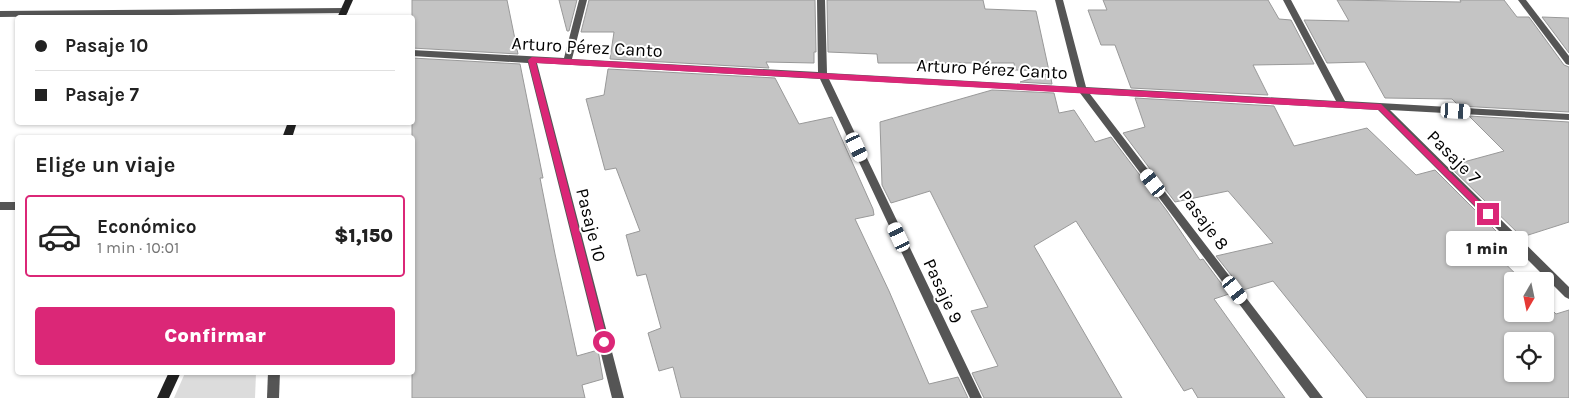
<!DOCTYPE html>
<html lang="es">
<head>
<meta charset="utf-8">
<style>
  body { margin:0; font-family:Karla,sans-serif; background:#f2f2f2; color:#222; height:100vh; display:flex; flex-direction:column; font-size:19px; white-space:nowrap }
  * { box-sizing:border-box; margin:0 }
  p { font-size:16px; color:#767676 }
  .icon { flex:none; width:28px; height:28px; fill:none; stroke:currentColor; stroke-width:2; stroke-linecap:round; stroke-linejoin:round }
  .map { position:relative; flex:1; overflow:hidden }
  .panel { position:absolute; left:15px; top:135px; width:400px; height:240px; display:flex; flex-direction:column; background:#fff; border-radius:5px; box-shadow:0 1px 4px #0004 }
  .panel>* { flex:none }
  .guide { position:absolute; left:15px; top:15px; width:400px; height:110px; border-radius:5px; box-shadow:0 1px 4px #0004; display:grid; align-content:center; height:110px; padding:0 20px; background:#fff }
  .needle { width:32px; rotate:189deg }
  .controls { position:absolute; left:1504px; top:272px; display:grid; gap:10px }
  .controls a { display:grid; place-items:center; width:50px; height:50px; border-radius:5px; background:#fff; box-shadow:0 1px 4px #0004; font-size:25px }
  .end { position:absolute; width:22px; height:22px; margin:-11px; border:6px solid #db2777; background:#fff; box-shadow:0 0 0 2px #fff }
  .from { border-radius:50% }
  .bubble { position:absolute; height:35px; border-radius:5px; background:#fff; box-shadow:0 1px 4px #0004; font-size:16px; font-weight:800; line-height:35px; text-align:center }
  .car { position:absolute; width:15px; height:30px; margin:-15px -8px; border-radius:6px; box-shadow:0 0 4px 1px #0007; background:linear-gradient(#fff 24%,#345 0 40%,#fff 0 76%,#345 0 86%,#fff 0) }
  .guide b { display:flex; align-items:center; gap:18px; height:48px; font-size:19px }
  .guide b+b { border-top:1px solid #e0e0e0 }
  .guide i { width:12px; height:12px; background:#222 }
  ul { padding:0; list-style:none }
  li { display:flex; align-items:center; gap:15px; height:82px; margin:0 10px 8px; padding:0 10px; border:2px solid #e0e0e0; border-radius:5px }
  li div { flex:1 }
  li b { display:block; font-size:19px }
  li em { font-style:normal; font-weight:800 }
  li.current { border-color:#db2777 }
  li>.icon { width:45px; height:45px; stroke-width:1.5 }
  h2 { padding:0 20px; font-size:22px; line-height:60px }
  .action { display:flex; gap:10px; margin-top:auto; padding:10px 20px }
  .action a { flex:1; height:58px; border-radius:5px; background:#db2777; color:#fff; font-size:20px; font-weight:800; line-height:58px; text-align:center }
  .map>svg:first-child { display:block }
  .green { fill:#dcdcdc }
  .building { fill:#c4c4c4; stroke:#999; fill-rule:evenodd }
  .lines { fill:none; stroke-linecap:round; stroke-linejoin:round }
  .street { fill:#555; fill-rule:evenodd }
  .secondary { fill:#222; fill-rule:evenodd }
  .route { fill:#db2777 }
  .labels { text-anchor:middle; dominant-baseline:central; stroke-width:4; stroke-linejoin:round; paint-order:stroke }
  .street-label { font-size:18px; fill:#000; stroke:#fff }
</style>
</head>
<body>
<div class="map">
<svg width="1569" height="398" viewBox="0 0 1569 398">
  <rect width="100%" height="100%" fill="#fff"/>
  <path class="green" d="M 185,373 L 256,373 L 255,398 L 174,398 Z"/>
  <g class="building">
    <path d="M 412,0 L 507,0 L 518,54 L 412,48 Z"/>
    <path d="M 559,0 L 577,0 L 569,31 L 567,31 Z"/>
    <path d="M 589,0 L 815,0 L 816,52 L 814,52 L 814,63 L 766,62 L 769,68 L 610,59 L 614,32 L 581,32 Z"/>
    <path d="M 827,0 L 983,0 L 985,9 L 1036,11 L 1049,71 L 1015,70 L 1014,63 L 878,63 L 877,54 L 828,52 Z"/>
    <path d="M 1103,0 L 1268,0 L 1279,19 L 1291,20 L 1314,64 L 1253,65 L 1268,95 L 1131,88 L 1115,45 L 1101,45 L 1088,10 L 1107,10 Z"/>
    <path d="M 1337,0 L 1461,2 L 1460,0 L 1504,0 L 1517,17 L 1529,17 L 1564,65 L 1569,67 L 1569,112 L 1459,106 L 1452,99 L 1385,98 L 1365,62 L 1327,63 L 1304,20 L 1349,21 Z"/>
    <path d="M 1542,17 L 1569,18 L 1569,53 Z"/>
    <path d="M 412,58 L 520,64 L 543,178 L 540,178 L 555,254 L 577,356 L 598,350 L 603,379 L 582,385 L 585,398 L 412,398 Z"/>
    <path d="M 608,69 L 775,78 L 799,124 L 832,117 L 873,209 L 874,215 L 855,219 L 889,291 L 929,384 L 958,377 L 968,398 L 681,398 L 673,367 L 659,371 L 648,333 L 661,328 L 646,274 L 637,276 L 626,235 L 640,231 L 616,168 L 605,170 L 586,99 L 604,95 Z"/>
    <path d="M 1050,73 L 1052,84 L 1020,82 Z"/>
    <path d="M 992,90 L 1054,93 L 1059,113 L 1074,110 L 1095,142 L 1111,137 L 1167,211 L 1200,260 L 1203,259 L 1229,294 L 1214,299 L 1285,398 L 1198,398 L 1192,388 L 1184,391 L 1076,221 L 1034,246 L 1122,398 L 984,398 L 972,373 L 998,366 L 971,311 L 988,307 L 930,191 L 891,203 L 882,185 L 880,122 Z"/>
    <path d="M 1135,98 L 1274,106 L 1294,146 L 1367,128 L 1416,175 L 1435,170 L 1507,242 L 1489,248 L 1523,281 L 1512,281 L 1512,314 L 1545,314 L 1545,303 L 1556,314 L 1569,310 L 1569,398 L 1367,398 L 1273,281 L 1243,290 L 1216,256 L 1273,243 L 1228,191 L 1175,202 L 1123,133 L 1145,127 ZM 1512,341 L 1545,341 L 1545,374 L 1512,374 Z"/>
    <path d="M 1469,116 L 1569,122 L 1569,222 L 1522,237 L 1449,166 L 1504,151 Z"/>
  </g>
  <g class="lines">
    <g class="street">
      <path d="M 579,0 L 587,0 L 572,59 L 818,72 L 817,0 L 825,0 L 827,73 L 1077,87 L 1055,0 L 1063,0 L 1086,87 L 1336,101 L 1283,0 L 1291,0 L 1345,101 L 1569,114 L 1569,120 L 1390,110 L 1569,287 L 1569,299 L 1565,297 L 1378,110 L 1090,94 L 1323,398 L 1310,398 L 1080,93 L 829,79 L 982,398 L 970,398 L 820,79 L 537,63 L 624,398 L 612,398 L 528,63 L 412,56 L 412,50 L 564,58 Z"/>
      <path d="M 1518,0 L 1526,0 L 1569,56 L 1569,65 L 1566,64 Z"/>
      <path d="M 344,8 L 348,11 L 347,13 L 0,17 L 0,11 Z"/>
      <rect x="0" y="202" width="18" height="8"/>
      <path d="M 268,372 L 280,372 L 279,398 L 267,398 Z"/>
    </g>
    <g class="secondary">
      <path d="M 345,0 L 353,0 L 345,18 L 337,18 Z"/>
      <path d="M 288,122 L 297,122 L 292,138 L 282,138 Z"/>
      <path d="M 169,372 L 181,372 L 169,398 L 157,398 Z"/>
    </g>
  </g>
  <path class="route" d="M 532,57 L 1381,104 L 1492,214 L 1491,216 L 1485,216 L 1379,110 L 536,63 L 608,342 L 604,346 L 599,342 L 528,60 Z"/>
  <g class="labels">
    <g class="street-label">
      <text transform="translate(587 47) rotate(3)">Arturo Pérez Canto</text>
      <text transform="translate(992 69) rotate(3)">Arturo Pérez Canto</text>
      <text transform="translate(1454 157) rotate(45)">Pasaje 7</text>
      <text transform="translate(1204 220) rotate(53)">Pasaje 8</text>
      <text transform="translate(591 225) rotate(76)">Pasaje 10</text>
      <text transform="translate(943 291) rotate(65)">Pasaje 9</text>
    </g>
  </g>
</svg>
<div class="controls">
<a><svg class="needle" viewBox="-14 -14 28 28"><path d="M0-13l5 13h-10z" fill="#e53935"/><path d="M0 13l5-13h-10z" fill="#767676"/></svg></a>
<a><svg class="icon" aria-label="locate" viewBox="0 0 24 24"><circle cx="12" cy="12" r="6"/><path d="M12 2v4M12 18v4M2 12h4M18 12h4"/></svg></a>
</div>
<i class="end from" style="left:604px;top:342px"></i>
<i class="end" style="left:1488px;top:214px"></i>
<div class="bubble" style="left:1446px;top:231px;width:82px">1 min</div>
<i class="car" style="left:1456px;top:111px;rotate:93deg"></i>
<i class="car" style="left:857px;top:147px;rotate:155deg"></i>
<i class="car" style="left:1153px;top:183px;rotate:323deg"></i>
<i class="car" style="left:899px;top:237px;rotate:335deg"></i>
<i class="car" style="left:1235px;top:290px;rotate:143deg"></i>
<div class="guide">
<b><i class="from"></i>Pasaje 10</b>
<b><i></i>Pasaje 7</b>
</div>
<section class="panel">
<h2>Elige un viaje</h2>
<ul>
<li class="current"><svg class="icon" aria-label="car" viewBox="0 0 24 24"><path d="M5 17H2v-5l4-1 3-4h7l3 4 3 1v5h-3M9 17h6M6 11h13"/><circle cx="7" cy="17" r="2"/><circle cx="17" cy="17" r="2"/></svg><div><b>Económico</b><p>1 min · 10:01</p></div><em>$1,150</em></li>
</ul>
<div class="action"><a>Confirmar</a></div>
</section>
</div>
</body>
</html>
